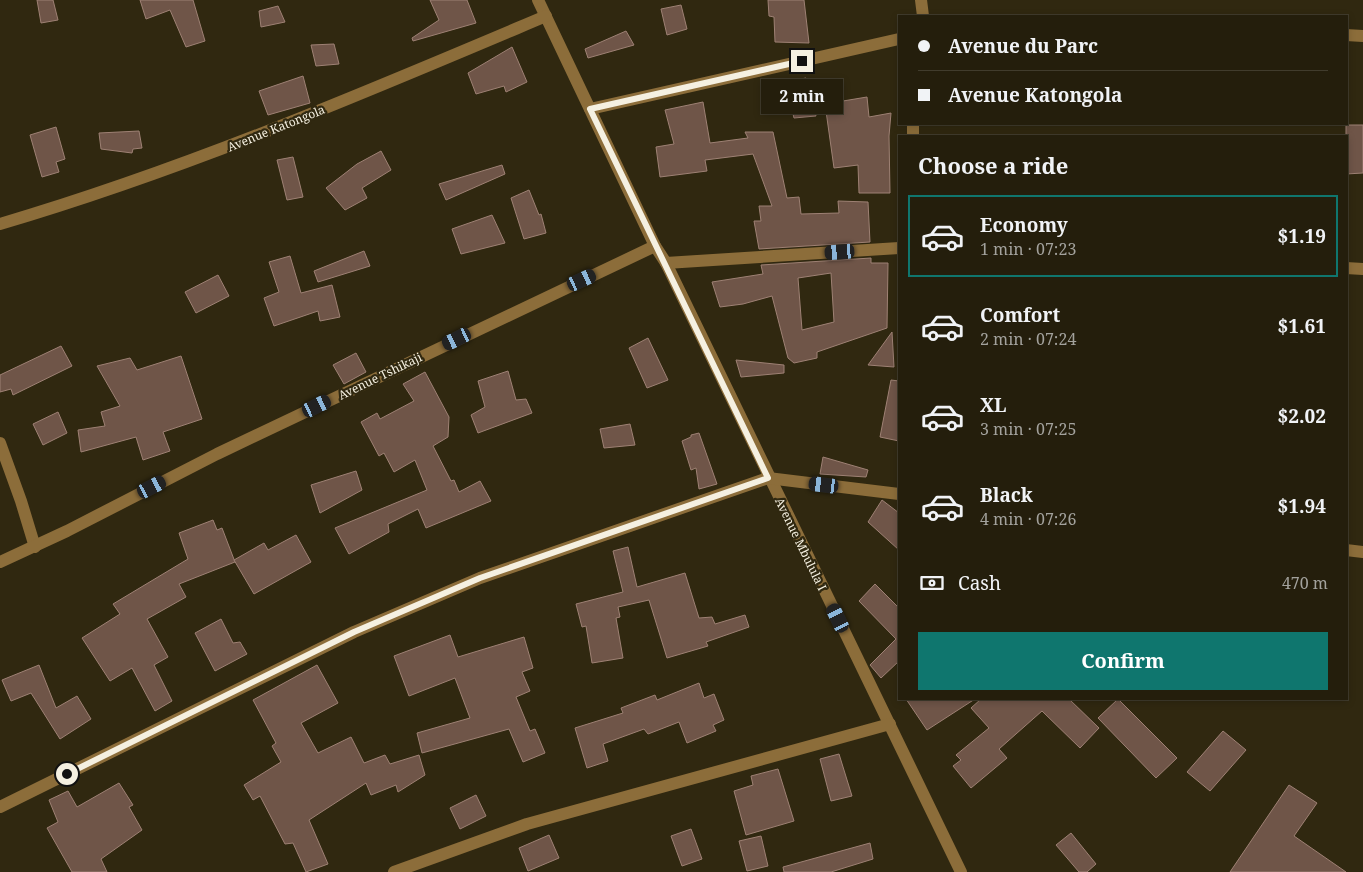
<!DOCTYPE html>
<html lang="en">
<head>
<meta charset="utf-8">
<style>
  body { margin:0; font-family:"Noto Serif",serif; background:#2c2715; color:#f1f3f6; height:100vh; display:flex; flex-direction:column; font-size:19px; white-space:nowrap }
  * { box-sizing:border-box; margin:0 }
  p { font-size:16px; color:#a3a29d }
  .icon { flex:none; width:28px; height:28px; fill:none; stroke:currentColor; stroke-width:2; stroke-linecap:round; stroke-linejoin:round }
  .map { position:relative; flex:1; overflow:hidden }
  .side { position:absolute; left:898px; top:135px; width:450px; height:565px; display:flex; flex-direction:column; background:#241e0c; border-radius:0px; box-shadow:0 2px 8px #0003,0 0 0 1px #413c2d }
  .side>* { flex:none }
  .top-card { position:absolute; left:898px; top:15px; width:450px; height:110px; border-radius:0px; box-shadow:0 2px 8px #0003,0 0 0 1px #413c2d; display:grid; align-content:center; height:110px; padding:0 20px; background:#241e0c }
  .end { position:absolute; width:22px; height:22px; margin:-11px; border:6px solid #f5f0e1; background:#111; box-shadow:0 0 0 2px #111 }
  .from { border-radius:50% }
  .bubble { position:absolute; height:35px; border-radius:0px; background:#241e0c; box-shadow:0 2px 8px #0003,0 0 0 1px #413c2d; font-size:16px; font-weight:700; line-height:35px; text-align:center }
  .car { position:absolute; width:15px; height:30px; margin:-15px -8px; border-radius:6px; box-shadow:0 0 4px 1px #0007; background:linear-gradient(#222 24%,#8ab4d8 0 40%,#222 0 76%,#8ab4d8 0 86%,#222 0) }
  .top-card b { display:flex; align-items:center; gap:18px; height:48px; font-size:19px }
  .top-card b+b { border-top:1px solid #413c2d }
  .top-card i { width:12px; height:12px; background:#f1f3f6 }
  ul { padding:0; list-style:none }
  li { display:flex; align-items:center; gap:15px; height:82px; margin:0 10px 8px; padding:0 10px; border:2px solid transparent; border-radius:0px }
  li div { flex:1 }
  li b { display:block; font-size:19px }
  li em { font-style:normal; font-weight:700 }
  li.selected { border-color:#0f766e }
  li>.icon { width:45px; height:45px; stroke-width:1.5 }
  h2 { padding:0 20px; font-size:22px; line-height:60px }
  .pay { display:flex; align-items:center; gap:12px; height:55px; padding:0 20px; font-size:19px }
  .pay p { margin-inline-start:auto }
  .cta { display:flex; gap:10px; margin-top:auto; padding:10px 20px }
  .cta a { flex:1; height:58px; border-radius:0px; background:#0f766e; color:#fff; font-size:20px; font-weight:700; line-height:58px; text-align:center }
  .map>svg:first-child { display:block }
  .building { fill:#6f5548; stroke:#9e8174; fill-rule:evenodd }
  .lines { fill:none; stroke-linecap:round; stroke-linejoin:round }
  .minor { stroke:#8c6d3a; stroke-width:12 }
  .route { stroke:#f5f0e1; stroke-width:6 }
  .labels { text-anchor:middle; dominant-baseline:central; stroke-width:4.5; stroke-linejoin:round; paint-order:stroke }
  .street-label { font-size:12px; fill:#f5f0e1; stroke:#302810 }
</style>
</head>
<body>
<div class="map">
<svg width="1363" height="872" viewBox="0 0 1363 872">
  <rect width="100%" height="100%" fill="#302810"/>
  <g class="building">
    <path d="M 37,0 L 53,0 L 58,20 L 41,23 Z"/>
    <path d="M 140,0 L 193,0 L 205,41 L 186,47 L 170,10 L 146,19 Z"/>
    <path d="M 430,0 L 467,0 L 476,23 L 413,41 L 412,38 L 439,20 Z"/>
    <path d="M 768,0 L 804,0 L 809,43 L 775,42 L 774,17 L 769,16 Z"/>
    <path d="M 681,5 L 687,29 L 667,35 L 661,9 Z"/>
    <path d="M 278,6 L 285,22 L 261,27 L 259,11 Z"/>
    <path d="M 626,31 L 634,45 L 588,58 L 585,49 Z"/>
    <path d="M 334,44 L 339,64 L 316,66 L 311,45 Z"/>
    <path d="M 512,47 L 527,82 L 506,92 L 504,86 L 476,94 L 468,73 Z"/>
    <path d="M 303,76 L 310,103 L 268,115 L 259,91 Z"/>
    <path d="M 806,78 L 816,116 L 794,118 L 785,82 Z"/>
    <path d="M 867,97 L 869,117 L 891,113 L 889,136 L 890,193 L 859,193 L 858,165 L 834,168 L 825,104 Z"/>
    <path d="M 703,102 L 710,143 L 748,138 L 745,132 L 773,132 L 787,198 L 799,197 L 801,214 L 839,213 L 838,201 L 868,202 L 870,242 L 759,249 L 754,221 L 761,221 L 759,206 L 772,206 L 753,154 L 705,160 L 707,171 L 660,177 L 656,147 L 674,144 L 665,110 Z"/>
    <path d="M 1346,125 L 1363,125 L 1363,173 L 1346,174 Z"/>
    <path d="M 56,127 L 65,159 L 56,162 L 59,172 L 42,177 L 30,135 Z"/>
    <path d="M 139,131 L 142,148 L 133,149 L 132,153 L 101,149 L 99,133 Z"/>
    <path d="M 381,151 L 391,170 L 362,188 L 367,198 L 345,210 L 326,188 L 357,164 Z"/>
    <path d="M 293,157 L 303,197 L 287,200 L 277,160 Z"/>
    <path d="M 502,165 L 505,174 L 446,200 L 439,184 Z"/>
    <path d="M 529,190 L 539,215 L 541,214 L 546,233 L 524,239 L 511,198 Z"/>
    <path d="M 492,215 L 505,243 L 461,254 L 452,229 Z"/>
    <path d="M 364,251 L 370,266 L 318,282 L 314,271 Z"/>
    <path d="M 290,256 L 301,293 L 332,285 L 340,317 L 320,321 L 318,311 L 274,326 L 264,298 L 279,292 L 269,262 Z"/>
    <path d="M 871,258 L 871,263 L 888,263 L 887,328 L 817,352 L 817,358 L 794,363 L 788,358 L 772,296 L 743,304 L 720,307 L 712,282 L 763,274 L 761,265 ZM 831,273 L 834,322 L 802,330 L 798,278 Z"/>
    <path d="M 218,275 L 229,296 L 196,313 L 185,292 Z"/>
    <path d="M 892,332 L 894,367 L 868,365 Z"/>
    <path d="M 648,338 L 668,380 L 647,388 L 629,348 Z"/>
    <path d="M 61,346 L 72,366 L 13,395 L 11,389 L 0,392 L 0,375 Z"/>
    <path d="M 356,353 L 366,372 L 344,384 L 333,365 Z"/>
    <path d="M 181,356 L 202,419 L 163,432 L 170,451 L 143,460 L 136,437 L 81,452 L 78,430 L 105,426 L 101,412 L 120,406 L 97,366 L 130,358 L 137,370 Z"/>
    <path d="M 736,360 L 784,365 L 784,373 L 741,377 Z"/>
    <path d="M 508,371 L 516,400 L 526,399 L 532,413 L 478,433 L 471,415 L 485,407 L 478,381 Z"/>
    <path d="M 425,372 L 449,417 L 448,437 L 433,446 L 451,481 L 454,480 L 459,492 L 480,481 L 491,501 L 426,528 L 418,509 L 388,524 L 389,532 L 349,554 L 335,528 L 427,490 L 415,460 L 394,472 L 384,453 L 379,456 L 361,422 L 377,413 L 380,419 L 414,401 L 403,384 Z"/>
    <path d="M 891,380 L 899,381 L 899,441 L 880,437 Z"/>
    <path d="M 58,412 L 67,433 L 43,445 L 33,424 Z"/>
    <path d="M 630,424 L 635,445 L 604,448 L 600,429 Z"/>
    <path d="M 699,433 L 717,484 L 699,489 L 696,468 L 691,470 L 682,441 L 691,437 L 691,435 Z"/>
    <path d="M 823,457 L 868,470 L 866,477 L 820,474 Z"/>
    <path d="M 356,471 L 362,490 L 320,513 L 311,485 Z"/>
    <path d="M 882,500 L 899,513 L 899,550 L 868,522 Z"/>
    <path d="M 213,520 L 217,530 L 222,528 L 235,562 L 179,584 L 186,597 L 147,619 L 168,657 L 154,665 L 172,701 L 155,711 L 132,668 L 110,681 L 82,638 L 120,614 L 113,604 L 188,559 L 179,533 Z"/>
    <path d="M 296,535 L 311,562 L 254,594 L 234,560 L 264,543 L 268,550 Z"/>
    <path d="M 628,547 L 637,587 L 685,573 L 699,618 L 712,617 L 715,624 L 745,615 L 749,627 L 706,642 L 708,646 L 667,658 L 649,600 L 618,607 L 620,617 L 616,618 L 623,658 L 592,663 L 586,626 L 582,627 L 576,604 L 623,592 L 613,551 Z"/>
    <path d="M 875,584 L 899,608 L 899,661 L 881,678 L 870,665 L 896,639 L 859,601 Z"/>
    <path d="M 221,619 L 233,643 L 240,642 L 247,654 L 215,671 L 195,633 Z"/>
    <path d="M 450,635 L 458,657 L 524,637 L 533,668 L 522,672 L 530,691 L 516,697 L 530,731 L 535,729 L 545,753 L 523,762 L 509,729 L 422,753 L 417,733 L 470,718 L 455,678 L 409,696 L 394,656 Z"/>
    <path d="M 39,665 L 56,708 L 77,696 L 91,719 L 60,739 L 31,693 L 11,701 L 2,680 Z"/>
    <path d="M 317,665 L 338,703 L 301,723 L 318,753 L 351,737 L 364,763 L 385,755 L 390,764 L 419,755 L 425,775 L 398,792 L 396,785 L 371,795 L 366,783 L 309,820 L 328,864 L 306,872 L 293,843 L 285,844 L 260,796 L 253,800 L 244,785 L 281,762 L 272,746 L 276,743 L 253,700 Z"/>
    <path d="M 699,683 L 704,698 L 714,694 L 724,720 L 713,725 L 716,731 L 687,743 L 679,722 L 648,734 L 644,729 L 603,744 L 608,761 L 587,768 L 575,728 L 623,713 L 621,708 L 655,695 L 657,700 Z"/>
    <path d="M 906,699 L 975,699 L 927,730 Z"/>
    <path d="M 981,699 L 1069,699 L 1099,728 L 1080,748 L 1042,711 L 999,749 L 1007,758 L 971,788 L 953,766 L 961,760 L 956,755 L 989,728 L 971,708 Z"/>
    <path d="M 1118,699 L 1177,758 L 1156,778 L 1098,718 Z"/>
    <path d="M 1223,731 L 1246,750 L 1210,791 L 1187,772 Z"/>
    <path d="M 839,754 L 852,796 L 831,801 L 820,759 Z"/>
    <path d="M 778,769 L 794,821 L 746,835 L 734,791 L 753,785 L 751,776 Z"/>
    <path d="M 119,783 L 133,805 L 129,807 L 142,830 L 101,859 L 107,872 L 72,872 L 47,828 L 58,822 L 49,800 L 68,791 L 77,807 Z"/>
    <path d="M 1289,785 L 1317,803 L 1294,836 L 1346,872 L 1230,872 Z"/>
    <path d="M 476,795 L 486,816 L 460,829 L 450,808 Z"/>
    <path d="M 691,829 L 702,859 L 682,866 L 671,836 Z"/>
    <path d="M 1071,833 L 1096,864 L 1087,872 L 1079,872 L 1056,845 Z"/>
    <path d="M 549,835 L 559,858 L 528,871 L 519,848 Z"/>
    <path d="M 761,836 L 768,866 L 747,871 L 739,841 Z"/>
    <path d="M 870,843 L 873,859 L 831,872 L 784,872 L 783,867 Z"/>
  </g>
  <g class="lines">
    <g class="minor">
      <path d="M 538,0 L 655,246 L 666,263 C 763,467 864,668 961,872"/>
      <path d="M 921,0 L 923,16"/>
      <path d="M 1346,35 L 1363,36"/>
      <path d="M 590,109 L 899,39"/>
      <path d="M 913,124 L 913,136"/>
      <path d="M 0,224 C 187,169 366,92 546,16"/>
      <path d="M 666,263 L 899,248"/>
      <path d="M 1346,268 L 1363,269"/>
      <path d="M 0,443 L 21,501 L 35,547"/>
      <path d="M 1346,550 L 1363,552"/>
      <path d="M 0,562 L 67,531 L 217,454 L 655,246"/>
      <path d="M 0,807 L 354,632 L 480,578 L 768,478 L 899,494"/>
      <path d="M 394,872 L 527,824 L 890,724"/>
    </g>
  </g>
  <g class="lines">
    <path class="route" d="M 67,774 L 354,632 L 480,578 L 768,478 L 590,109 L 802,61"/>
  </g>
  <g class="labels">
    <g class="street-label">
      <text transform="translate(276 128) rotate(-22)">Avenue Katongola</text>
      <text transform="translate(380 376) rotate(-26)">Avenue Tshikaji</text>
      <text transform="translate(801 544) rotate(64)">Avenue Mbulula I</text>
    </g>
  </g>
</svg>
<i class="end from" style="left:67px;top:774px"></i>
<i class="end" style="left:802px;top:61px"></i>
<div class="bubble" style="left:761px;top:79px;width:82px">2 min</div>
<i class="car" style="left:840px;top:252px;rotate:266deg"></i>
<i class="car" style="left:582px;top:280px;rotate:65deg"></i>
<i class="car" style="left:457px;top:339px;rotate:244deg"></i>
<i class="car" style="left:317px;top:406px;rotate:64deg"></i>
<i class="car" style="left:824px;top:485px;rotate:277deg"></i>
<i class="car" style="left:152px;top:487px;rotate:63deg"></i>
<i class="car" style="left:838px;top:618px;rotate:334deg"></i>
<div class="top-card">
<b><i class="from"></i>Avenue du Parc</b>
<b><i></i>Avenue Katongola</b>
</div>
<section class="side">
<h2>Choose a ride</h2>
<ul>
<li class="selected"><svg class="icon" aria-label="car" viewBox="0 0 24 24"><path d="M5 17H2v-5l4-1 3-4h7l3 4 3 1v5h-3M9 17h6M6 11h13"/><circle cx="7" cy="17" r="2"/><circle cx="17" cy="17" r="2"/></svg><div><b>Economy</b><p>1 min · 07:23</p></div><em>$1.19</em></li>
<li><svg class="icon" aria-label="car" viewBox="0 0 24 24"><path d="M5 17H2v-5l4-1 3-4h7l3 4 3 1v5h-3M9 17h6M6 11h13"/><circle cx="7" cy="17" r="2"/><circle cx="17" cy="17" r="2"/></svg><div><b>Comfort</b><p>2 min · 07:24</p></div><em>$1.61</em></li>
<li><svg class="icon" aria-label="car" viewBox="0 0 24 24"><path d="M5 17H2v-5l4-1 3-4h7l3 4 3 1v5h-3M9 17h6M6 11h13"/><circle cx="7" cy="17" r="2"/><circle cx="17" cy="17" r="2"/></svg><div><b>XL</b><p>3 min · 07:25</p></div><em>$2.02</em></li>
<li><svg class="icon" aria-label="car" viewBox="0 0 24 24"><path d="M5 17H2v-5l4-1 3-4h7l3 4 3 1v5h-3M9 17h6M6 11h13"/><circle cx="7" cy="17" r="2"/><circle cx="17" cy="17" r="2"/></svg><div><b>Black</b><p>4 min · 07:26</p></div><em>$1.94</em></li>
</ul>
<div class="pay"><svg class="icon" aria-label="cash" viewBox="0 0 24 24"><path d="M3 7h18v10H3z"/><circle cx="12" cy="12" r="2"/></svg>Cash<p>470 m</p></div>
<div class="cta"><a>Confirm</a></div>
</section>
</div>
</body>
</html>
